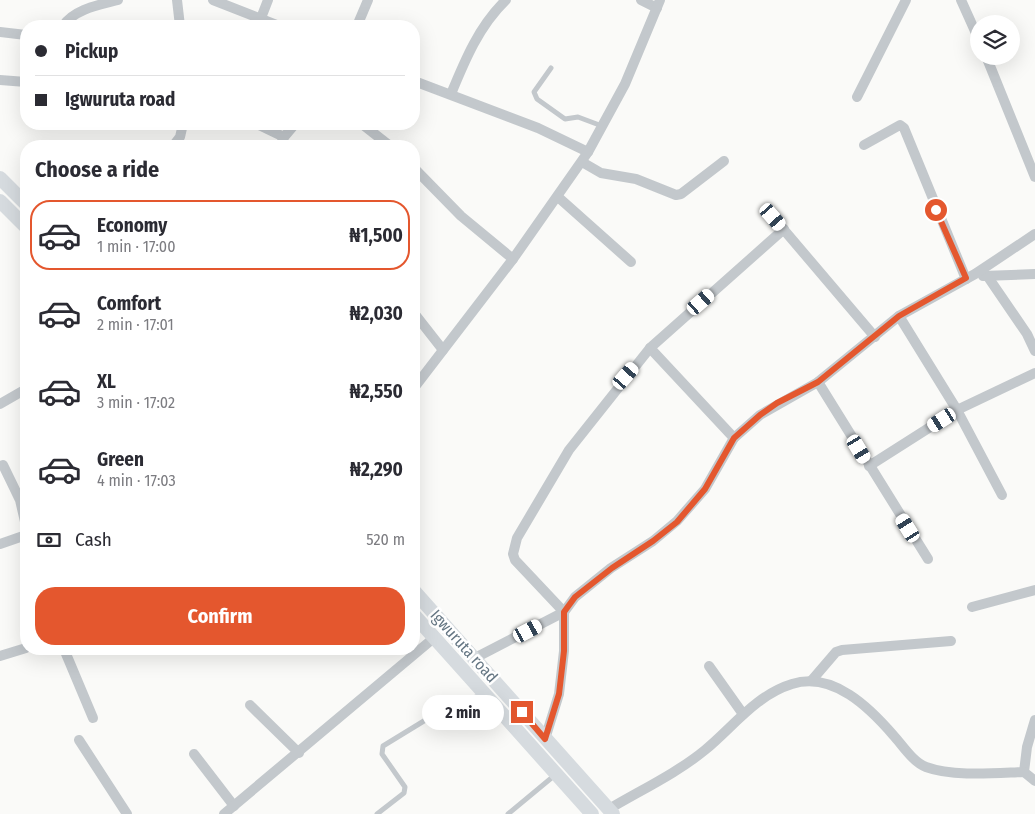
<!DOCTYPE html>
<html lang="en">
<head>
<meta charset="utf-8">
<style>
  body { margin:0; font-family:"Fira Sans Condensed",sans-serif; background:#f7f7f7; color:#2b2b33; height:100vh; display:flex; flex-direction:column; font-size:19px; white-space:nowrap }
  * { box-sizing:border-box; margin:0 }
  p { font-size:16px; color:#7c7c81 }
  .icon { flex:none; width:28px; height:28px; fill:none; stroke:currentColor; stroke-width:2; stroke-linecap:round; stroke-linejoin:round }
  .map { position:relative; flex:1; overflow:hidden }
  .side { position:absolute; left:20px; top:140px; width:400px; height:515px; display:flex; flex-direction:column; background:#fff; border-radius:20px; box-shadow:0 5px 20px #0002 }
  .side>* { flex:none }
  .banner { position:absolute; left:20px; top:20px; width:400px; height:110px; border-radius:20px; box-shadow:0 5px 20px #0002; display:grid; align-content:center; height:110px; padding:0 15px; background:#fff }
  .tools { position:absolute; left:970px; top:15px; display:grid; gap:10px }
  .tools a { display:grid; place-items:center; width:50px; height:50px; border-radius:50%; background:#fff; box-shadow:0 5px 20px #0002; font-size:25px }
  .end { position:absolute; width:22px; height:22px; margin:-11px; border:6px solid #e4572e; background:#fff; box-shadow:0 0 0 2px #fff }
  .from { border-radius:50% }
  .bubble { position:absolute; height:35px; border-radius:18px; background:#fff; box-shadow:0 5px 20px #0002; font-size:16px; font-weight:700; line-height:35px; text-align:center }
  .car { position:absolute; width:15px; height:30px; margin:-15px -8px; border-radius:6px; box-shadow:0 0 4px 1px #0007; background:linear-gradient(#fff 24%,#345 0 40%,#fff 0 76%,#345 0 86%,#fff 0) }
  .banner b { display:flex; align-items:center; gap:18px; height:48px; font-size:19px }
  .banner b+b { border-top:1px solid #e1e1e2 }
  .banner i { width:12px; height:12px; background:#2b2b33 }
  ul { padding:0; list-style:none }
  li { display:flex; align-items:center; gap:15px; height:70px; margin:0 10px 8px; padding:0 5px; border:2px solid transparent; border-radius:20px }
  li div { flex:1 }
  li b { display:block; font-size:19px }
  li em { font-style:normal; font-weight:700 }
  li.on { border-color:#e4572e }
  li>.icon { width:45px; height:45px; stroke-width:1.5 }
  h2 { padding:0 15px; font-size:22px; line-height:60px }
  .pay { display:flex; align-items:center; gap:12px; height:55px; padding:0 15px; font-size:19px }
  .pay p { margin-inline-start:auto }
  .button { display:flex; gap:10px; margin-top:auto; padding:10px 15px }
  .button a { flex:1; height:58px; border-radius:20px; background:#e4572e; color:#fff; font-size:20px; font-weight:700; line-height:58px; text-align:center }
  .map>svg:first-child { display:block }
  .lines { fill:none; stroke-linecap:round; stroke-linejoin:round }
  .service { stroke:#c3c8cc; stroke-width:5 }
  .minor { stroke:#c3c8cc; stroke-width:10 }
  .secondary { stroke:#d6dbdf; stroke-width:14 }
  .route { stroke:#e4572e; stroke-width:6 }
  .labels { text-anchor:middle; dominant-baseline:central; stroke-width:5; stroke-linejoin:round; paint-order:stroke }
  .street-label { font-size:16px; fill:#657683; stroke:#fff }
</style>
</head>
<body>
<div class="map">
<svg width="1035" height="814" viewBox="0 0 1035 814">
  <rect width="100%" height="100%" fill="#fafaf8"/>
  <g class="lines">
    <g class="service">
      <path d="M 551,68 L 534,92 L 537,99 L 565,119 L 578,117 L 602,126"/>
      <path d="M 377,814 L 404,793 L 405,787 L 382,754 L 383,746 L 450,705 L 483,695"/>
      <path d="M 508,814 L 555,775"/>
    </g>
    <g class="minor">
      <path d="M 177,0 L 180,26"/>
      <path d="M 213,0 L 279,26"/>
      <path d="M 641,0 L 657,8"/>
      <path d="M 961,0 L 979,40"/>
      <path d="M 261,18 L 268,0"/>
      <path d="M 63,26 C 74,9 99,5 118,0"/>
      <path d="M 357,26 L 368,0"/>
      <path d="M 0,32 L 26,35"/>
      <path d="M 986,56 L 1035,177"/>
      <path d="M 0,80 L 26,82"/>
      <path d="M 414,81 L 538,128 L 588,152"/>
      <path d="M 451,94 C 465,60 479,26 506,0"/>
      <path d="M 857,97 L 906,0"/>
      <path d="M 257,124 L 284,137"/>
      <path d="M 362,124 L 390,146"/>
      <path d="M 864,145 L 900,125 L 904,128 L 966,279"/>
      <path d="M 173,146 L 180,137 L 183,124"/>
      <path d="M 280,146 L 284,137 L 295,124"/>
      <path d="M 582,162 L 601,173 L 636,179 L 676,195 L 681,194 L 724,161"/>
      <path d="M 414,168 L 461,216 L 513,259"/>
      <path d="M 558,197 L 631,262"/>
      <path d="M 773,217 L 875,337"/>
      <path d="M 983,276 L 1035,274"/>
      <path d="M 988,277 L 1027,334 L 1035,351"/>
      <path d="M 414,313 L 443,350"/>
      <path d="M 899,316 L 957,410 L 1002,495"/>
      <path d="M 650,348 L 734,438"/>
      <path d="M 818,382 L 928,559"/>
      <path d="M 414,388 L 513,259 L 588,152 L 625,84 L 660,0"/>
      <path d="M 0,404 L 26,389"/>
      <path d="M 3,465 L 20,500 L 26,526"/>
      <path d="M 869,466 L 957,410 L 1035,373"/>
      <path d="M 0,544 L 26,535"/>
      <path d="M 972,607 L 1035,590"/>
      <path d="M 64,649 L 93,718"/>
      <path d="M 0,656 L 26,648"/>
      <path d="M 475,658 L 564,612 L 515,560 L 513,554 L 517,538 L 569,450 L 650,348 L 784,229"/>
      <path d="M 709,666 L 743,714"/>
      <path d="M 812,680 L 836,652 L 842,650 L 951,641"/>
      <path d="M 250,705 L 299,753"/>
      <path d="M 1035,720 L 1027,747 L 1024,772 L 1035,781"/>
      <path d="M 545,739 L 559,694 L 564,651 L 564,612 L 575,597 L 611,568 L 653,541 L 677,521 L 705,489 L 734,438 L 760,415 L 818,382 L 899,316 L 975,274 L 1035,234"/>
      <path d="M 79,740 L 127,814"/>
      <path d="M 194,754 L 234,806"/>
      <path d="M 609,809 C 641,790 677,773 705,750 C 733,727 756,695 792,684 C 833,671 870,708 894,736 C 903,746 913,762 926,767 C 953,777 996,773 1024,772"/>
      <path d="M 224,814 L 435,637"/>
    </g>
    <g class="secondary">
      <path d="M 0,178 L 26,204"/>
      <path d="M 0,201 L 26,227"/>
      <path d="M 414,591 L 613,814"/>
      <path d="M 414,615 L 592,814"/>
    </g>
  </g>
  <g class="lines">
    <path class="route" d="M 522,712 L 545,739 L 559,694 L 564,651 L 564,612 L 575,597 L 612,568 L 653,541 L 677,522 L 705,489 L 734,438 L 760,415 L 777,403 L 818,382 L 899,316 L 966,278 L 936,210"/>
  </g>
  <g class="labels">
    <g class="street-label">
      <text transform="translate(464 646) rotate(48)">Igwuruta road</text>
    </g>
  </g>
</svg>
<div class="tools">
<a><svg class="icon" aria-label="layers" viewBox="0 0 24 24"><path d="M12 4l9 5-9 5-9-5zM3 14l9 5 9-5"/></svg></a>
</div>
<i class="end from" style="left:936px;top:210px"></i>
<i class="end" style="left:522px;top:712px"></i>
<div class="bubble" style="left:422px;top:695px;width:82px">2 min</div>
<i class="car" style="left:773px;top:217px;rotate:139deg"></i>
<i class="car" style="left:701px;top:302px;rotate:49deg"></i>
<i class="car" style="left:626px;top:376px;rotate:41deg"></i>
<i class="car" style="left:942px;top:420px;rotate:238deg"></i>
<i class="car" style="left:859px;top:449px;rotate:149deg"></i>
<i class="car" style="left:908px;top:528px;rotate:328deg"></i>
<i class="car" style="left:528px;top:631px;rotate:62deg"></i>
<div class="banner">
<b><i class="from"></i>Pickup</b>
<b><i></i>Igwuruta road</b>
</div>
<section class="side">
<h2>Choose a ride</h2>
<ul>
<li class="on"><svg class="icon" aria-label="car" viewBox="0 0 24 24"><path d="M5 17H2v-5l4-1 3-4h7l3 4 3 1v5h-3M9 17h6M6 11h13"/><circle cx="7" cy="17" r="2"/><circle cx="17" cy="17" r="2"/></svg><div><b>Economy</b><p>1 min · 17:00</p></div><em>₦1,500</em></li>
<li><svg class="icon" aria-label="car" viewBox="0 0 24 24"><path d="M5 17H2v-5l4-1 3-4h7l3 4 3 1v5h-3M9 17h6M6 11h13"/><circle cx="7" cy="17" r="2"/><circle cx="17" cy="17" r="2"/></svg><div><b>Comfort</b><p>2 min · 17:01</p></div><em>₦2,030</em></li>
<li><svg class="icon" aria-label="car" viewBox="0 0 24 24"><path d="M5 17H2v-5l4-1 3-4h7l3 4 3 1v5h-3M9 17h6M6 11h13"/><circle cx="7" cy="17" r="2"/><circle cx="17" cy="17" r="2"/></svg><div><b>XL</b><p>3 min · 17:02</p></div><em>₦2,550</em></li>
<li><svg class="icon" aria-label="car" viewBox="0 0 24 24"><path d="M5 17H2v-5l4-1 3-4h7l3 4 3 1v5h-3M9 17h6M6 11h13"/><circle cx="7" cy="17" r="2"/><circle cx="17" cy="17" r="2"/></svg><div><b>Green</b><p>4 min · 17:03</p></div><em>₦2,290</em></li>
</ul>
<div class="pay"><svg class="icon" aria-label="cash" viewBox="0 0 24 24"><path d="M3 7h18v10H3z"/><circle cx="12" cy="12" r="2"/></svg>Cash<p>520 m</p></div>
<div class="button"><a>Confirm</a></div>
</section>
</div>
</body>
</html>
